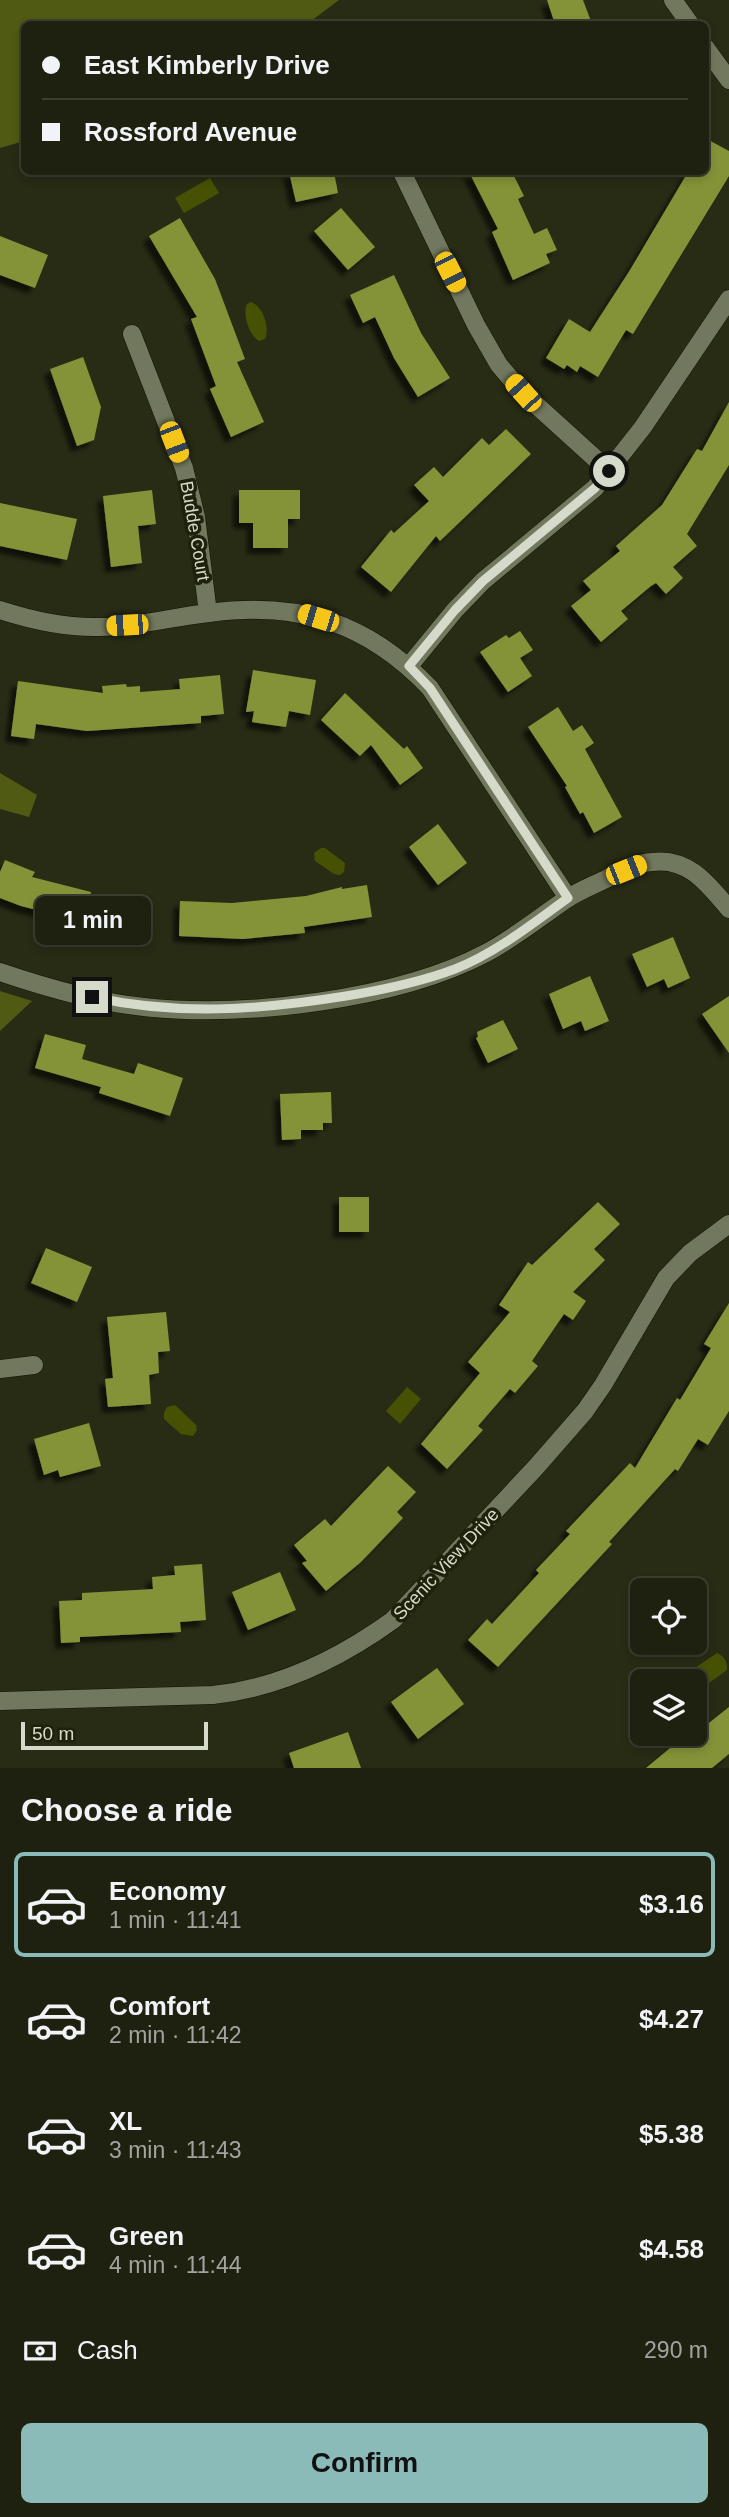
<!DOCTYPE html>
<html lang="en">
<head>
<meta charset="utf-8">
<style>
  body { margin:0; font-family:Arial,sans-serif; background:#2b2e1e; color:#f1f3f6; height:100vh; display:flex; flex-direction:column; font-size:26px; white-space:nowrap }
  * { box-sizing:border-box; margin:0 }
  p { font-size:23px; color:#a1a39f }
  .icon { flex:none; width:38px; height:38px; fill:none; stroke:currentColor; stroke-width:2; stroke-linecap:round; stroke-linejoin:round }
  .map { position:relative; height:1768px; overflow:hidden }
  .drawer { display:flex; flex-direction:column; background:#1e2110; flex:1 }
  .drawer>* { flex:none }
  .guide { position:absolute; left:21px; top:21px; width:688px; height:154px; border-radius:10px; box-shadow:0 4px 10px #0003,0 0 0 2px #3c3e30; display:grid; align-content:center; height:154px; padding:0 21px; background:#1e2110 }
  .fabs { position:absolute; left:630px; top:1578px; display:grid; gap:14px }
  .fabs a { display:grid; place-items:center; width:77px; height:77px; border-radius:10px; background:#1e2110; box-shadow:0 4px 10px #0003,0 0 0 2px #3c3e30; font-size:35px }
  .scale { position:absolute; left:21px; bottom:18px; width:187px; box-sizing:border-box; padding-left:7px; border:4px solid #d6dacb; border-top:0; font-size:19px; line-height:24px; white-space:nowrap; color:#d6dacb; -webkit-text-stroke:5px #1e220b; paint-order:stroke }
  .end { position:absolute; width:32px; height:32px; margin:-16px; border:9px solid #d6dacb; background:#111; box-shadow:0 0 0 4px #111 }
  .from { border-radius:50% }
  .bubble { position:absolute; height:49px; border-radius:10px; background:#1e2110; box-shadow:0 4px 10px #0003,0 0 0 2px #3c3e30; font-size:23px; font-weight:700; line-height:49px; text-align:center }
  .car { position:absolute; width:21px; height:42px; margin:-21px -10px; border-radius:9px; box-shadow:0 0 5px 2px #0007; background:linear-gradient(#f5c518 24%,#345 0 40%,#f5c518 0 76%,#345 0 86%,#f5c518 0) }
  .guide b { display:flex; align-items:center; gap:24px; height:66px; font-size:26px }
  .guide b+b { border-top:2px solid #3c3e30 }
  .guide i { width:18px; height:18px; background:#f1f3f6 }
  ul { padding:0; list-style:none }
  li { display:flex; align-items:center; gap:21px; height:105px; margin:0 14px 10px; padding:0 7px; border:4px solid transparent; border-radius:10px }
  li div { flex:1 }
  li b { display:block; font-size:26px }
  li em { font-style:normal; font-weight:700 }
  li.on { border-color:#8bbbb9 }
  li>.icon { width:63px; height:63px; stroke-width:1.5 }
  h2 { padding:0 21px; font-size:32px; line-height:84px }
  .pay { display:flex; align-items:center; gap:18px; height:77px; padding:0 21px; font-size:26px }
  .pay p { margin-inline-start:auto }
  .primary-button { display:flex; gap:14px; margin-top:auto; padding:14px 21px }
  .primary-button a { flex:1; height:80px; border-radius:10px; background:#8bbbb9; color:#111; font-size:28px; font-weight:700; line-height:80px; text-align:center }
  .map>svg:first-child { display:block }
  .forest { fill:#505a13 }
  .water { fill:#475104 }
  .building { fill:#849339; filter:url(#shadow) }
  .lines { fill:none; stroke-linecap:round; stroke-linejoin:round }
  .minor-casing { stroke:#111401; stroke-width:19 }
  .minor { stroke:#72785e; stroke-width:18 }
  .route { stroke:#d6dacb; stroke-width:9 }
  .labels { text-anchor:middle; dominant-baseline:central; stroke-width:7; stroke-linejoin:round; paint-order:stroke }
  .street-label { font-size:18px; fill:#d6dacb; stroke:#1e220b }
</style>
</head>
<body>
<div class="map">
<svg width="729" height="1768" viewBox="0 0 729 1768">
  <defs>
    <filter id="shadow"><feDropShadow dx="-6" dy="6" stdDeviation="2" flood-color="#0009"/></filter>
  </defs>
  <rect width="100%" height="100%" fill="#282c15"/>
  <g class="forest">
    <path d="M 0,0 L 339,0 L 307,24 L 24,24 L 24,141 L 0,148 Z"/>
    <path d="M 0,773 L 37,795 L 29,817 L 0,809 Z"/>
    <path d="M 0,991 L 32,1001 L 0,1031 Z"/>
  </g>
  <g class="water">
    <path d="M 210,178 L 219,193 L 184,213 L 175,198 Z"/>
    <path d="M 251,302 C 263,306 270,327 265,339 L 259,341 C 249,335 242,314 247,304 Z"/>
    <path d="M 321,848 L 325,848 L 345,863 L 344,872 L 340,875 L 334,874 L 315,861 L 314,853 Z"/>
    <path d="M 407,1387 L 421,1399 L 400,1424 L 386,1411 Z"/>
    <path d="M 175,1405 L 196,1425 L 197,1430 L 193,1436 L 181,1434 L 164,1419 L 164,1413 L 167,1407 Z"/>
    <path d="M 717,1653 C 725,1657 727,1661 727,1670 L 706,1685 L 698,1685 L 694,1680 L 695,1668 Z"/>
  </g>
  <g class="building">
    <path d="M 547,0 L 583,0 L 592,24 L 555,24 Z"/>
    <path d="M 705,138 L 729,151 L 729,176 L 633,334 L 626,330 L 598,377 L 580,366 L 577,372 L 567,365 L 564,369 L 546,358 L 569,319 L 590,332 L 630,270 L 688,172 L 705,172 Z"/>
    <path d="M 289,172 L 334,172 L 338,193 L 296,202 Z"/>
    <path d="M 469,172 L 512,172 L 524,196 L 518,199 L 534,234 L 547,228 L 557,250 L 546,254 L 550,263 L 513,280 L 492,232 L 498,229 Z"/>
    <path d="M 341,208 L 375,247 L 348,270 L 314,231 Z"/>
    <path d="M 180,218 L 215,279 L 245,359 L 237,362 L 264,422 L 231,437 L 210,389 L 216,386 L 191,319 L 197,317 L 149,236 Z"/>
    <path d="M 0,236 L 48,255 L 35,288 L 0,275 Z"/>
    <path d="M 394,275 L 421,333 L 450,378 L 418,397 L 394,358 L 375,317 L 363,323 L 350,295 Z"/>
    <path d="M 83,357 L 101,407 L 94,440 L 77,446 L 50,369 Z"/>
    <path d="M 729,402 L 729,465 L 687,534 L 697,546 L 673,567 L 683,578 L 666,594 L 656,583 L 651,586 L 621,611 L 628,619 L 601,642 L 571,606 L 591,590 L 583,581 L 620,551 L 616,546 L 662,505 L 697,449 L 702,451 Z"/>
    <path d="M 506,429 L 531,454 L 440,541 L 436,536 L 391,592 L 361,567 L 391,530 L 394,533 L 429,501 L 414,485 L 434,467 L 443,477 L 482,438 L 489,445 Z"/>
    <path d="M 152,490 L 156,524 L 138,526 L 142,563 L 111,567 L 103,496 Z"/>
    <path d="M 239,490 L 300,490 L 300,519 L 288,519 L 288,548 L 253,548 L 253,523 L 239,523 Z"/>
    <path d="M 0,503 L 77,519 L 67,560 L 0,546 Z"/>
    <path d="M 520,631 L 533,650 L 520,658 L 532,676 L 508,692 L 480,652 L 506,635 L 509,638 Z"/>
    <path d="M 253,670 L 316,680 L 310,715 L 289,711 L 286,727 L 252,722 L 254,711 L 246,712 Z"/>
    <path d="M 220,675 L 224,714 L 201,716 L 201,723 L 87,731 L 36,724 L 34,739 L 11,736 L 18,681 L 103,693 L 102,686 L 126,684 L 127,687 L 140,686 L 140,692 L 180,689 L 179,679 Z"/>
    <path d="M 345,693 L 404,749 L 407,746 L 423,768 L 400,785 L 371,745 L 360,756 L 321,720 Z"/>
    <path d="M 558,707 L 573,731 L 582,725 L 594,743 L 585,749 L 622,817 L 594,833 L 583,812 L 580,814 L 565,787 L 567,786 L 528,727 Z"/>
    <path d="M 438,824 L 467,863 L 438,885 L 409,847 Z"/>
    <path d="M 5,860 L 35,872 L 32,877 L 91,892 L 90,898 L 147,905 L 143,936 L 107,931 L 107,928 L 21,906 L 0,898 L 0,872 Z"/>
    <path d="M 367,885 L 372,917 L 304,927 L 305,933 L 243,939 L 179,936 L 180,901 L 232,903 L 306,896 L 342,887 L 342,889 Z"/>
    <path d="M 673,937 L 690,978 L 668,988 L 664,979 L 647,987 L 632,954 Z"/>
    <path d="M 590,976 L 609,1021 L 585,1031 L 581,1021 L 563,1029 L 549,994 Z"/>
    <path d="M 729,996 L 729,1053 L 702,1014 Z"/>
    <path d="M 503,1020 L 518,1049 L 488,1063 L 476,1038 L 478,1037 L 477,1032 Z"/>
    <path d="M 45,1034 L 86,1045 L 82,1059 L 134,1074 L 138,1063 L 183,1078 L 170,1116 L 99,1093 L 101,1087 L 35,1068 Z"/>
    <path d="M 331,1092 L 332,1123 L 323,1123 L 323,1130 L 301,1130 L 301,1139 L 282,1140 L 280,1094 Z"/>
    <rect x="339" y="1197" width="30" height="35"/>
    <path d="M 598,1202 L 620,1224 L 594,1249 L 605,1260 L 573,1292 L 586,1301 L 573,1320 L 564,1314 L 532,1361 L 538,1366 L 515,1393 L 510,1389 L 478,1426 L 483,1430 L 447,1469 L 421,1444 L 480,1373 L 468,1362 L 510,1312 L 499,1305 L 528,1262 L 532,1265 Z"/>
    <path d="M 46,1248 L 92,1267 L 77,1302 L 31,1283 Z"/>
    <path d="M 729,1303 L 729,1411 L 708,1445 L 698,1439 L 678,1471 L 675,1469 L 609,1542 L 612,1544 L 498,1667 L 468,1640 L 487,1619 L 492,1624 L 539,1573 L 536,1570 L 570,1534 L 566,1531 L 630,1463 L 635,1468 L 677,1398 L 680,1400 L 711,1348 L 704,1344 Z"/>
    <path d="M 166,1312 L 170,1351 L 158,1352 L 159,1373 L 149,1375 L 151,1404 L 108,1407 L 105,1379 L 113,1378 L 107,1317 Z"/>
    <path d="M 89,1423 L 101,1466 L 60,1477 L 58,1470 L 44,1475 L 34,1439 Z"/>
    <path d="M 388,1466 L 416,1492 L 397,1512 L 403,1518 L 361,1562 L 326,1591 L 302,1563 L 307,1561 L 294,1545 L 325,1519 L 331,1526 Z"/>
    <path d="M 202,1564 L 206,1620 L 180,1622 L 181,1632 L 80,1637 L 80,1642 L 61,1643 L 59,1601 L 82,1600 L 82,1593 L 153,1589 L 152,1577 L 175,1575 L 174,1566 Z"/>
    <path d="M 280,1572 L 296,1610 L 248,1630 L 232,1592 Z"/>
    <path d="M 437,1668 L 464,1704 L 418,1739 L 391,1702 Z"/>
    <path d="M 729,1707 L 729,1754 L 712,1768 L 646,1768 L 687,1734 L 695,1734 Z"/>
    <path d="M 348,1732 L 361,1768 L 294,1768 L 289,1753 Z"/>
  </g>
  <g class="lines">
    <defs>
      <g id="minor">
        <path d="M 673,0 L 690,24"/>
        <path d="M 705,47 L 729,80"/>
        <path d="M 402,172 L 476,325 L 499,365 L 523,393 L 609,471"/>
        <path d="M 132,334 L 184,468 L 196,517 L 208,613"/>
        <path d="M 0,610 C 31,620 61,627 94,627 C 133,628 171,617 209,613 C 299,601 367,622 430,688 L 568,898"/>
        <path d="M 409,666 L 455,610 L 483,581 L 595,488 L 643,427 L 729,299"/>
        <path d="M 0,972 C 47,988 95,1002 144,1007 C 243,1018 397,1000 486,953 C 514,938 539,918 565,900 C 578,891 594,885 608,878 C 622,871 636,863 652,862 C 688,857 708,884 729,909"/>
        <path d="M 0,1369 L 34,1365"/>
        <path d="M 0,1701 L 213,1695 C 280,1688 339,1659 393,1620 L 537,1466 L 585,1411 L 603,1385 L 666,1278 L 690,1253 L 729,1224"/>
      </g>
    </defs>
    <use href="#minor" class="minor-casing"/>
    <use href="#minor" class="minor"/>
  </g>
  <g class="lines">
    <path class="route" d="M 92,997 C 179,1016 259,1010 346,996 C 382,990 421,982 455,969 C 496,953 533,923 568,898 L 430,688 L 409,666 L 455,610 L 483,581 L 595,488 L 609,471"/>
  </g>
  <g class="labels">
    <g class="street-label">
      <text transform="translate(195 531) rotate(80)">Budde Court</text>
      <text transform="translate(446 1564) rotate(-47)">Scenic View Drive</text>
    </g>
  </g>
</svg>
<div class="fabs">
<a><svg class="icon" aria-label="locate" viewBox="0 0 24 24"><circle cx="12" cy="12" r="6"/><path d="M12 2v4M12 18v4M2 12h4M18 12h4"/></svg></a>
<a><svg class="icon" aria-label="layers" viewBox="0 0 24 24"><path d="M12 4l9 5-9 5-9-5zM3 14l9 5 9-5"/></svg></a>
</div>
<div class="scale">50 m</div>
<i class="end from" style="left:609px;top:471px"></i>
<i class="end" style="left:92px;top:997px"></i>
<div class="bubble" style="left:35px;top:896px;width:116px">1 min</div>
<i class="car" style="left:450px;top:272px;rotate:153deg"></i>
<i class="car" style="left:523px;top:393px;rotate:318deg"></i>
<i class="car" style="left:174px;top:442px;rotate:159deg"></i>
<i class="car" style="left:318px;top:618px;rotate:287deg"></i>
<i class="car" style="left:127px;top:625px;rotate:267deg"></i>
<i class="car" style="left:626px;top:870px;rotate:68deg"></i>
<div class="guide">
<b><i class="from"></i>East Kimberly Drive</b>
<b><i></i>Rossford Avenue</b>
</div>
</div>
<section class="drawer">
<h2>Choose a ride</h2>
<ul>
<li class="on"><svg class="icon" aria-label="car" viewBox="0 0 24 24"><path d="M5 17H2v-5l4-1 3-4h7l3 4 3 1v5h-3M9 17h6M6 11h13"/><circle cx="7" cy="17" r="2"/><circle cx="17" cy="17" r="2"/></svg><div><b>Economy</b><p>1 min · 11:41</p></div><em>$3.16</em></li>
<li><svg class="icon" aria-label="car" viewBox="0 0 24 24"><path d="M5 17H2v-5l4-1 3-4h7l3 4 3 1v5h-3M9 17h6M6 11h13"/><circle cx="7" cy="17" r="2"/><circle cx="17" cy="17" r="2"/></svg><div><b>Comfort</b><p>2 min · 11:42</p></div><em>$4.27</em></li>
<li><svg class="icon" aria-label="car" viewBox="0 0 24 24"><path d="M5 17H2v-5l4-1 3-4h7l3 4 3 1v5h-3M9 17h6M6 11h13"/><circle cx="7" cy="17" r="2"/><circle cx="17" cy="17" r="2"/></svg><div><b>XL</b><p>3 min · 11:43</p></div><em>$5.38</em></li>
<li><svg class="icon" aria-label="car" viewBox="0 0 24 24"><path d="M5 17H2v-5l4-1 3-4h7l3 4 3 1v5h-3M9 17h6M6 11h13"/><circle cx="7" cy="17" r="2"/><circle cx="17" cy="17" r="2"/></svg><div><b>Green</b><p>4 min · 11:44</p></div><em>$4.58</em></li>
</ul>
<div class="pay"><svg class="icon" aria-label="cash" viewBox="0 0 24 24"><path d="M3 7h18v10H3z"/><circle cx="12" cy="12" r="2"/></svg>Cash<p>290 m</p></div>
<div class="primary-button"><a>Confirm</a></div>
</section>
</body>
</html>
